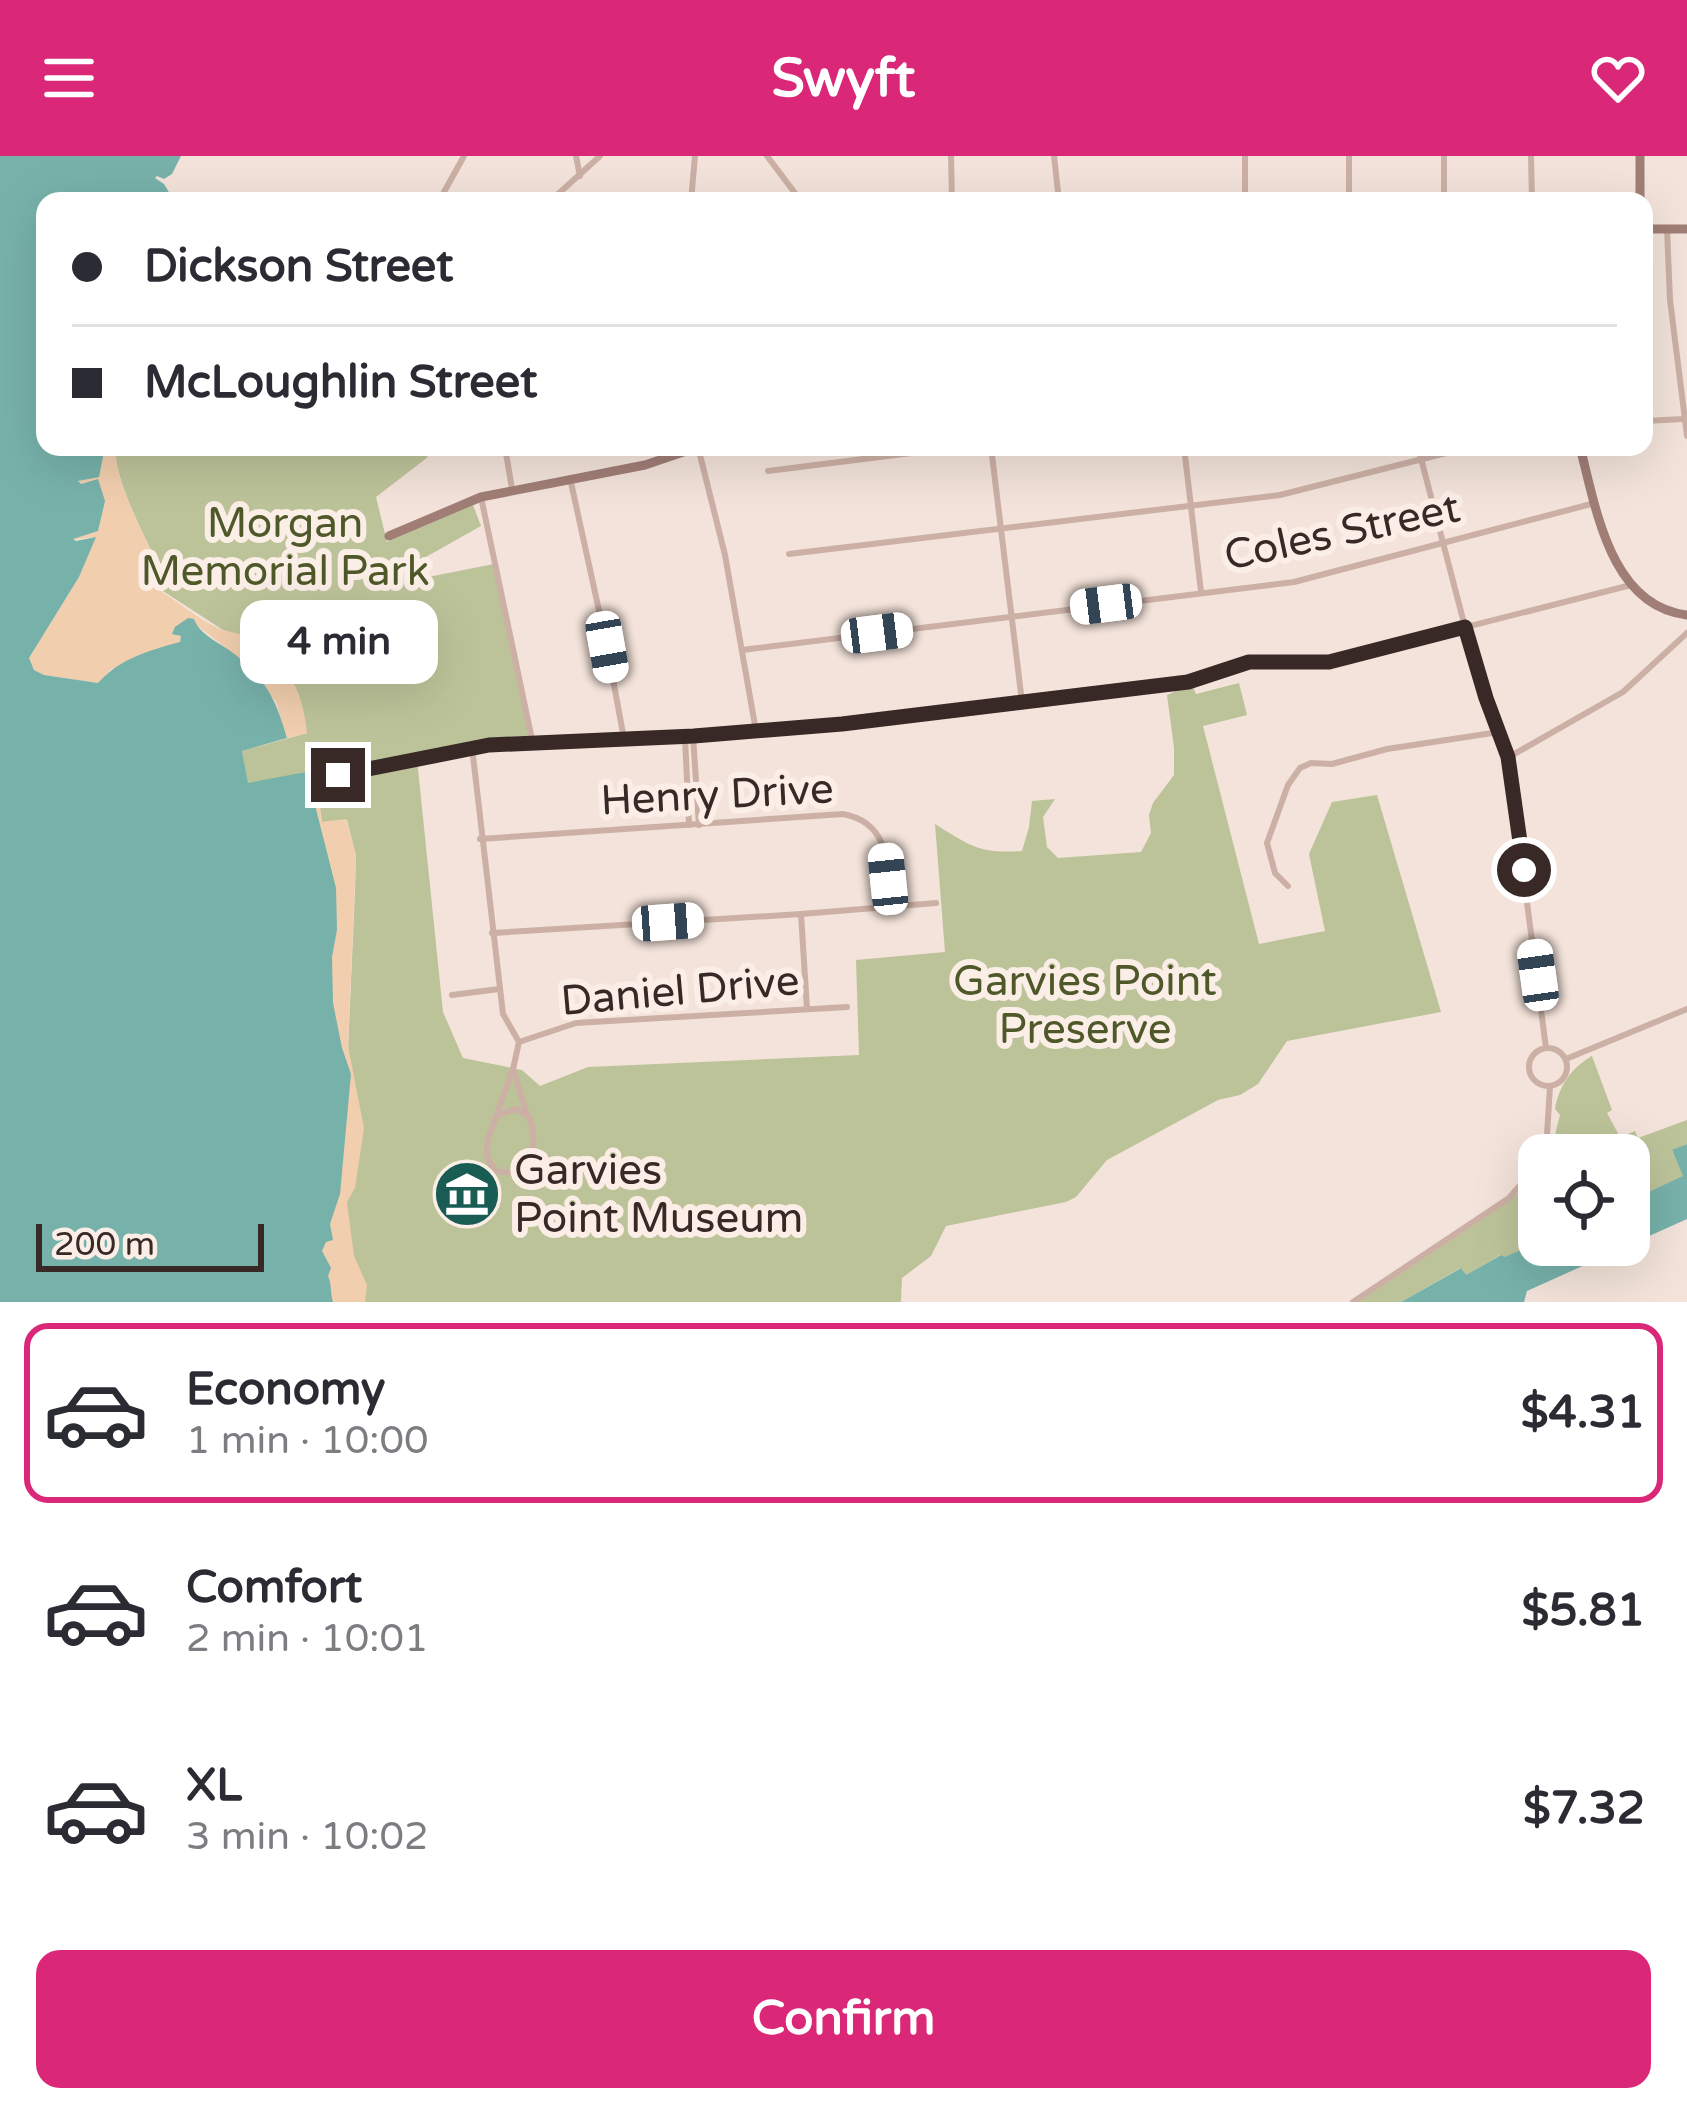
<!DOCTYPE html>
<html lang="en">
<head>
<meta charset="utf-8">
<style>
  body { margin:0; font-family:"Varela Round",sans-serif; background:#f7f7f7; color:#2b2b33; height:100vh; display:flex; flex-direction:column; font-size:45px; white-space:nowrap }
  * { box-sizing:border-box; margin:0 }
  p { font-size:39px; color:#7c7c81 }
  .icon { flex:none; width:66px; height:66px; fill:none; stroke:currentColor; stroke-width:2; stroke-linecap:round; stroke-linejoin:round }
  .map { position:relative; height:1146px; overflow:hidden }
  .side { display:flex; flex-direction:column; background:#fff; flex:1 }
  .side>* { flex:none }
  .guide { position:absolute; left:36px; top:36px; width:1617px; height:264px; border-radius:24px; box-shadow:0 12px 48px #0002; display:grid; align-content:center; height:264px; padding:0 36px; background:#fff }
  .fabs { position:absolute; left:1518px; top:978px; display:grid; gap:24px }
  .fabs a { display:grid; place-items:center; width:132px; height:132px; border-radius:24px; background:#fff; box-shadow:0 12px 48px #0002; font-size:60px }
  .scale { position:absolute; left:36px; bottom:30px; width:228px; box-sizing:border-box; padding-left:12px; border:6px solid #382927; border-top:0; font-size:33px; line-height:42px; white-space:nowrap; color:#382927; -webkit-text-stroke:9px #fbeee7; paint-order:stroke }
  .end { position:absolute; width:54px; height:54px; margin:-27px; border:15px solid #382927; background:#fff; box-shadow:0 0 0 6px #fff }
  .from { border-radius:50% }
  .bubble { position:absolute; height:84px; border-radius:24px; background:#fff; box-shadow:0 12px 48px #0002; font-size:39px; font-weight:700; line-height:84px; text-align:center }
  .car { position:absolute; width:36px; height:72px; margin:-36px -18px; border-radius:15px; box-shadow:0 0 9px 3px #0007; background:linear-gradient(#fff 24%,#345 0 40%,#fff 0 76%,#345 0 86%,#fff 0) }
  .guide b { display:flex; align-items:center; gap:42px; height:114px; font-size:45px }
  .guide b+b { border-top:3px solid #e1e1e2 }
  .guide i { width:30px; height:30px; background:#2b2b33 }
  ul { padding:21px 0 0; list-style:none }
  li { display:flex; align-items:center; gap:36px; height:180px; margin:0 24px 18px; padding:0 12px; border:6px solid transparent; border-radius:24px }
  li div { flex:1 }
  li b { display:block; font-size:45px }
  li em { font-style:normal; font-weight:700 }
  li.selected { border-color:#db2777 }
  li>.icon { width:108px; height:108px; stroke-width:1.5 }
  .cta { display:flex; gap:24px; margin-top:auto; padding:24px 36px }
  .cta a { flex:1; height:138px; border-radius:24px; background:#db2777; color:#fff; font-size:48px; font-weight:700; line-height:138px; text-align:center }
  header { display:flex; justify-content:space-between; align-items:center; height:156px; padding:0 36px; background:#db2777; color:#fff; font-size:54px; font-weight:700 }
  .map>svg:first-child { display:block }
  .green { fill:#bdc399 }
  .sand { fill:#f1ceae }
  .water { fill:#77b2aa }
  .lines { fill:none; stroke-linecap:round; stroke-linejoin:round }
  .street { stroke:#ccb0a5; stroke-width:6 }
  .secondary { stroke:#a07e76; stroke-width:9 }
  .route { stroke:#382927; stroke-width:15 }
  .labels { text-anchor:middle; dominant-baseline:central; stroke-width:12; stroke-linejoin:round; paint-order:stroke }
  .park-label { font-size:42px; fill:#4f5829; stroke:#fbeee7 }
  .street-label { font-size:42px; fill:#382927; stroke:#fbeee7 }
  .poi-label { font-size:42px; fill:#382927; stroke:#fbeee7; text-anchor:start }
</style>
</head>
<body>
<header><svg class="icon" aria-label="menu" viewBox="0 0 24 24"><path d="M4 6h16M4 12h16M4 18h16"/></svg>Swyft<svg class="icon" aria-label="heart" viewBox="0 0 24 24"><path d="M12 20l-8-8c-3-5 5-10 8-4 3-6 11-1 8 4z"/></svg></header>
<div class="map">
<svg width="1687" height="1146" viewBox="0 0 1687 1146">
  <rect width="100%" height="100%" fill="#f3e3da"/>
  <g class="green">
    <path d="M 114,291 L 415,291 L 428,301 L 376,341 L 387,386 L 473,349 L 481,370 L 417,406 L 423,422 L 494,408 L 531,587 L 489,588 L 417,603 L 443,856 L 463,902 L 522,914 L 540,930 L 588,911 L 859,899 L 856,804 L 945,796 L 935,668 C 970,690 980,698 1022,695 L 1029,671 L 1032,645 L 1055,643 L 1043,661 L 1047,691 L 1058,702 L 1141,696 L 1151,677 L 1149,659 L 1153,647 L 1174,619 L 1174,592 L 1167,539 L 1192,528 L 1196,538 L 1239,527 L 1247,559 L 1203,570 L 1259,788 L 1325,775 L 1309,698 L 1332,646 L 1377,639 L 1441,856 L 1287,885 L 1258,928 L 1240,939 L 1218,944 L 1107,1004 L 1076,1041 L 1066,1046 L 946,1070 L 931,1100 L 902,1122 L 901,1146 L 365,1146 L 340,1080 L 355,734 L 356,700 L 347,664 L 322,666 L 318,638 L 315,638 L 310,615 L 248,629 L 242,595 L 307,577 L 242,479 L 223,474 L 149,426 L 158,409 C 140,370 119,334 114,291 Z"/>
    <path d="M 1592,900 L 1612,954 L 1607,957 L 1620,981 L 1635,975 L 1638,982 L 1687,964 L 1687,988 L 1672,995 L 1684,1020 L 1629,1045 L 1629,999 L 1550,999 L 1560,959 L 1555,953 C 1559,930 1571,912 1592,900 Z"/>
    <path d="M 1539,1020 L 1539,1086 L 1505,1102 L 1500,1099 L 1465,1120 L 1460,1112 L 1401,1146 L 1353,1146 L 1473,1069 L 1516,1038 L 1527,1037 Z"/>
  </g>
  <g class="sand">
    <path d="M 105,291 L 114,291 C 119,334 140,371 158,409 L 149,427 C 173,442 197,463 222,474 C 226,475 238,478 241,479 C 284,495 303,533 307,577 L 287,582 L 276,546 L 238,501 L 195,468 L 173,478 L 181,480 L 180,486 L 110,514 L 98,527 L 44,519 L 34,514 L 29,502 L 79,421 L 94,381 L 72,384 L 97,324 L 80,328 L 78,325 L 99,320 Z"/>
    <path d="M 314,636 L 318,637 L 322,666 L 346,663 L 356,699 L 348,890 L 364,972 L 355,1032 L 347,1046 L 354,1100 L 367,1129 L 365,1146 L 321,1146 Z"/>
  </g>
  <g class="water">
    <path d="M 0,0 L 181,0 L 172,18 L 164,23 L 157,20 L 155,22 L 164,28 L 170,38 L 168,45 L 45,45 L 45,291 L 105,291 L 99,321 L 78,325 L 81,328 L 98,323 L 105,345 L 98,375 L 73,383 L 76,385 L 96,381 L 79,421 L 29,502 L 34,514 L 44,519 L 98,527 C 119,503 150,494 180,486 L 181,480 L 172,478 L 175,471 L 188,462 L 194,463 C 200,480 223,488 237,500 C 267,524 277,547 287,582 L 242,595 L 248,627 L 311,615 L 316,653 L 336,732 L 337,774 L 332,801 L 333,847 L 342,892 L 351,918 L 340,1038 L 330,1068 L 333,1084 L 326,1086 L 322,1095 L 331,1112 L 328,1120 C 332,1129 330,1136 333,1146 L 0,1146 Z"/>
    <path d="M 1687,988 L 1687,1063 L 1527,1135 L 1524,1146 L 1401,1146 L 1461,1112 L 1466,1119 L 1501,1099 L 1505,1101 L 1539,1086 L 1539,1089 L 1629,1089 L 1629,1045 L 1683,1020 L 1672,994 Z"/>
  </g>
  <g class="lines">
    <g class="street">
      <path d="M 576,0 L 580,20"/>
      <path d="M 767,0 L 801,45"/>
      <path d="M 951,0 L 952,45"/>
      <path d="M 1054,0 L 1059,45"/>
      <path d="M 1245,0 L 1245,45"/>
      <path d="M 1349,0 L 1349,45"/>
      <path d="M 1444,0 L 1444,45"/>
      <path d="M 1531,0 L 1532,45"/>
      <path d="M 439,45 L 464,0"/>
      <path d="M 544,45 L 557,39 L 600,0"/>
      <path d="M 691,45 L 695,0"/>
      <path d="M 1667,73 L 1670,144 L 1687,280"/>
      <path d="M 1644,265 L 1684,263"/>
      <path d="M 505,291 L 512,333"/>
      <path d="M 698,291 L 725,399 L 756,575"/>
      <path d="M 991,291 L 1022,546"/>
      <path d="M 1184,291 L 1201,436"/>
      <path d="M 1418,291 L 1465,471 L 1486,542 L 1508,601 L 1546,892"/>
      <path d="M 768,315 L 959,291"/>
      <path d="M 570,322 L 607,491 L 624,583"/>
      <path d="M 481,341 L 533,588"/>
      <path d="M 789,398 L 1280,339 L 1470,291"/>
      <path d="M 742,494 L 1294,426 L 1595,347"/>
      <path d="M 693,580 L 699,669"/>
      <path d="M 685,581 L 689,669"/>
      <path d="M 472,591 L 503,858 L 519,886"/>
      <path d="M 1509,601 L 1623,536 L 1687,477"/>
      <path d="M 322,622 L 489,589 L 693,580 L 842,568 L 1188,526 L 1249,506 L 1329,506 L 1631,429"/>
      <path d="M 480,683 L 843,658 C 891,667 887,710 891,749"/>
      <path d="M 1288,730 L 1275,717 L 1267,687 L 1288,629 L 1300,612 L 1311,607 L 1332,608 L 1387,593 L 1499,576"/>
      <path d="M 801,758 L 807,853"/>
      <path d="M 492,777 L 801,758 L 936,747"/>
      <path d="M 452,839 L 499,833"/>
      <path d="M 519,886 L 576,867 L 847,851"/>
      <circle cx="1548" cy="911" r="19"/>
      <path d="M 1566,903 L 1687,853"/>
      <path d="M 513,913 L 526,955"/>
      <path d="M 498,959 L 515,953 L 528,959 C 540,985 533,1024 497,1015 C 486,1006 486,996 488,983 L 513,913 L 519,886"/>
      <path d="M 1540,999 L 1547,979 L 1550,930"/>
      <path d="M 1353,1146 L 1509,1042 L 1530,1018 L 1539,1002"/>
    </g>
    <g class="secondary">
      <path d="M 1640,0 L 1640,45"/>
      <path d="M 1644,73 L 1687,73"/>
      <path d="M 1580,291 C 1596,352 1610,450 1687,459"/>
      <path d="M 389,380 L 481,341 L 645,309 L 698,291"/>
    </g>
  </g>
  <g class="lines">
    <path class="route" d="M 338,619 L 489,589 L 694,580 L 842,568 L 1188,526 L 1249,506 L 1329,506 L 1465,471 L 1486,542 L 1508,601 L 1524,714"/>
  </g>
  <defs>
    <symbol id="museum-disc" viewBox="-11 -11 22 22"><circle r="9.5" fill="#195c54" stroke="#fbeee7"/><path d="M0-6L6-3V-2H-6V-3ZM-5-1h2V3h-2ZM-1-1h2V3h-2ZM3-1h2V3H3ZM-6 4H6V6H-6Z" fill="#fff"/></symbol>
  </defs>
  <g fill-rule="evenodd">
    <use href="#museum-disc" x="429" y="1000" width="76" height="76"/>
  </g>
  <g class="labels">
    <g class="park-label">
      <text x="285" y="367">Morgan<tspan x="285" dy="48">Memorial Park</tspan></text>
      <text x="1085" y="825">Garvies Point<tspan x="1085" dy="48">Preserve</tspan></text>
    </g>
    <g class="street-label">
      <text transform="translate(1342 376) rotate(-12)">Coles Street</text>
      <text transform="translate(717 639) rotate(-3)">Henry Drive</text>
      <text transform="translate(680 835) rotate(-5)">Daniel Drive</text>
    </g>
    <g class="poi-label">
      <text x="514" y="1014">Garvies<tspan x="514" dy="48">Point Museum</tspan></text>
    </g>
  </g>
</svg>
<div class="fabs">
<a><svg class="icon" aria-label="locate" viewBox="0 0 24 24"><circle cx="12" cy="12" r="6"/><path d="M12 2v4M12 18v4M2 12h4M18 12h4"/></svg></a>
</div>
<div class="scale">200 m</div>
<i class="end from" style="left:1524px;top:714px"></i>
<i class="end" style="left:338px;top:619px"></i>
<div class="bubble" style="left:240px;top:444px;width:198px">4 min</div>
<i class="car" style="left:1106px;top:448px;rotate:263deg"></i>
<i class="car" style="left:877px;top:477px;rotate:83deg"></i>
<i class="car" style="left:607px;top:491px;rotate:170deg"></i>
<i class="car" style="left:888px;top:723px;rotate:354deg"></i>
<i class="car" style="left:668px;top:766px;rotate:86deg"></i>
<i class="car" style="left:1538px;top:819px;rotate:352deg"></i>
<div class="guide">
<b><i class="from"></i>Dickson Street</b>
<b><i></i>McLoughlin Street</b>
</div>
</div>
<section class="side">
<ul>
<li class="selected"><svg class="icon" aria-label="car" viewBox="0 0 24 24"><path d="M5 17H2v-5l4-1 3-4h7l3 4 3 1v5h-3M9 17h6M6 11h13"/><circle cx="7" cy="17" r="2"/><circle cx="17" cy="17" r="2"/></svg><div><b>Economy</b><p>1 min · 10:00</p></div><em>$4.31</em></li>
<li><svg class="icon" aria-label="car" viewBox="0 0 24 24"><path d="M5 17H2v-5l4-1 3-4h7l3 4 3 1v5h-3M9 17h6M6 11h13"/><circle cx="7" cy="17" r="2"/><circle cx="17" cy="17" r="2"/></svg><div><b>Comfort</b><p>2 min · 10:01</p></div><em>$5.81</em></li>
<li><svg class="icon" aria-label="car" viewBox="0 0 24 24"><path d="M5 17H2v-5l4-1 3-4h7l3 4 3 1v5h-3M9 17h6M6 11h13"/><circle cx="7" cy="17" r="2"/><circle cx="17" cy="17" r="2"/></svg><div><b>XL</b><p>3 min · 10:02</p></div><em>$7.32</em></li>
</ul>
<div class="cta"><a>Confirm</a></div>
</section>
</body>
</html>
